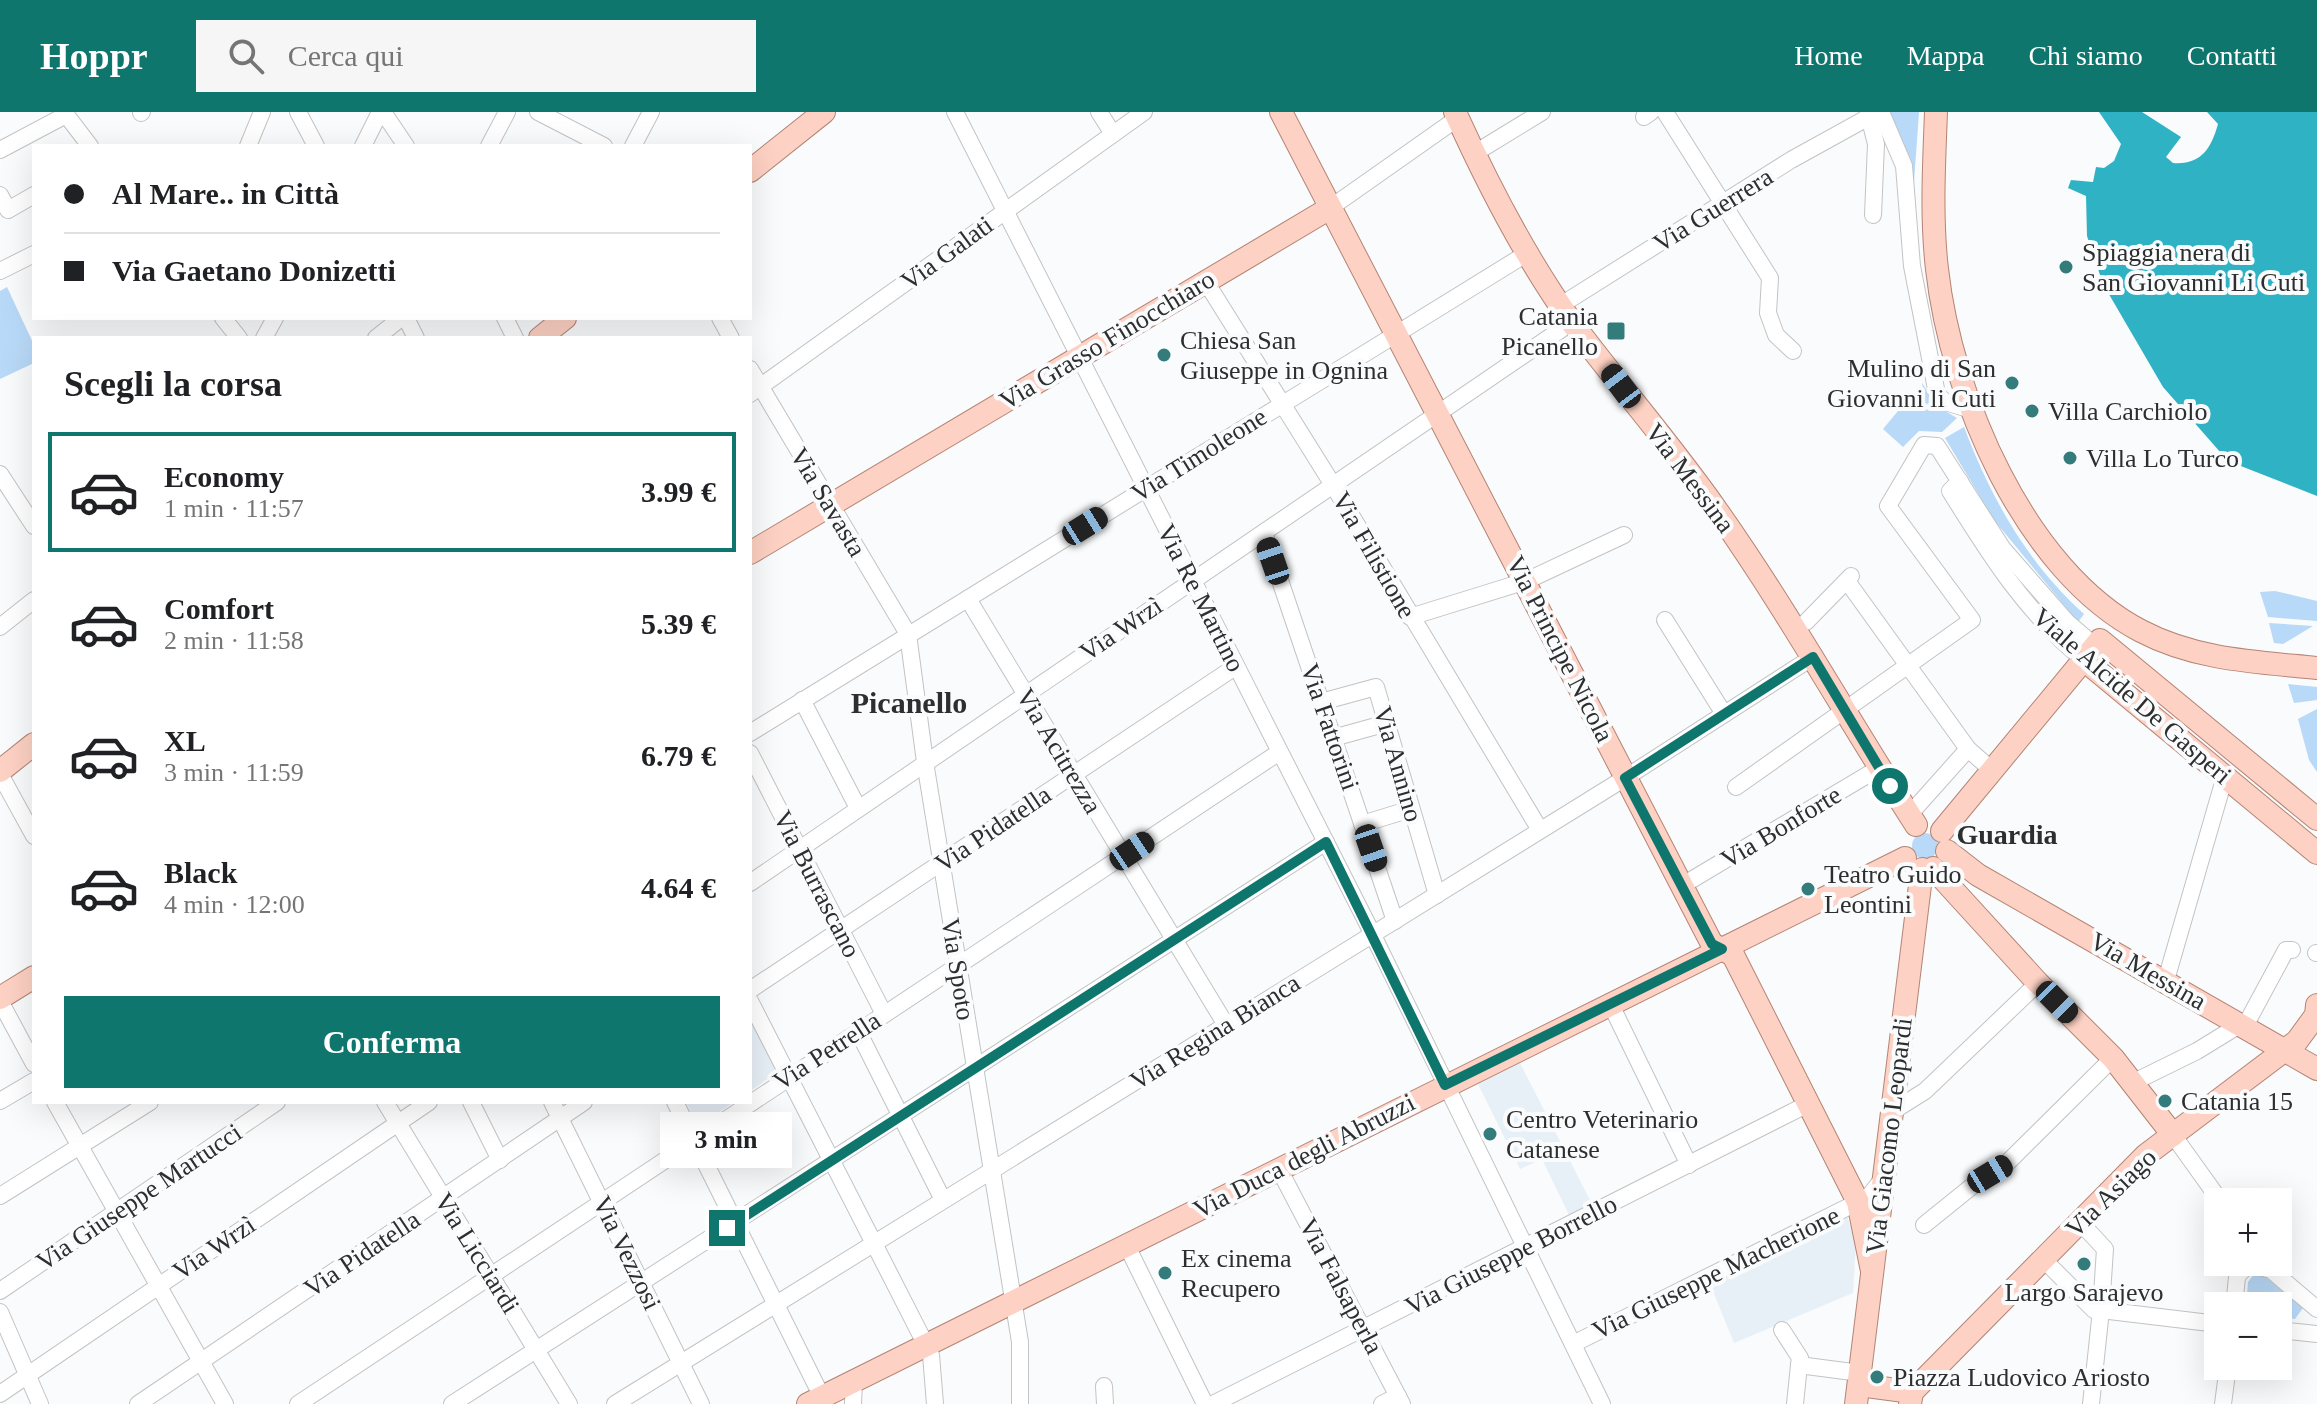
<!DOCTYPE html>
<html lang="it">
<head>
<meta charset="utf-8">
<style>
  body { margin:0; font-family:Georgia,serif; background:#f6f6f6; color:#202124; height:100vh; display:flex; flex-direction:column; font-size:30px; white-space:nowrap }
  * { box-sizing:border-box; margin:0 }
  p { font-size:26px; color:#757577 }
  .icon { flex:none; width:44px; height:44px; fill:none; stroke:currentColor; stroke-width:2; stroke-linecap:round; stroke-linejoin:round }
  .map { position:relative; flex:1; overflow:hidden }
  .details { position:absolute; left:32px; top:224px; width:720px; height:768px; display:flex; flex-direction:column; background:#fff; border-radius:0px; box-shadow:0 8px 32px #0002 }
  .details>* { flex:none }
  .top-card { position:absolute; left:32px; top:32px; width:720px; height:176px; border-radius:0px; box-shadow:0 8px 32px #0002; display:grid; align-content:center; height:176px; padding:0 32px; background:#fff }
  .controls { position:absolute; left:2204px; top:1076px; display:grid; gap:16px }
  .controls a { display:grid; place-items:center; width:88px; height:88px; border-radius:0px; background:#fff; box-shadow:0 8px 32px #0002; font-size:40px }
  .end { position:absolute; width:36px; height:36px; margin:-18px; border:10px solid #0f766e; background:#fff; box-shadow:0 0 0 4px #fff }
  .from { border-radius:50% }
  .bubble { position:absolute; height:56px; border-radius:0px; background:#fff; box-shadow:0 8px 32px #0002; font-size:26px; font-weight:800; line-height:56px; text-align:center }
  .car { position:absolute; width:24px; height:48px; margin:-24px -12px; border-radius:10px; box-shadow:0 0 6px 2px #0007; background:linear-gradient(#222 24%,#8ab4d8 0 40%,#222 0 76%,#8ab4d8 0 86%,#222 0) }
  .top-card b { display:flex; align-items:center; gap:28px; height:76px; font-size:30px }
  .top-card b+b { border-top:2px solid #e0e0e0 }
  .top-card i { width:20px; height:20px; background:#202124 }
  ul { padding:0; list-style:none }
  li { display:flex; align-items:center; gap:24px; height:120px; margin:0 16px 12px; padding:0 16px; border:4px solid transparent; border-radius:0px }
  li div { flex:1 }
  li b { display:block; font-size:30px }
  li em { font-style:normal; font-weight:800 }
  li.current { border-color:#0f766e }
  li>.icon { width:72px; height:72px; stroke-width:1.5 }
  h2 { padding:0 32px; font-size:36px; line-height:96px }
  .primary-button { display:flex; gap:16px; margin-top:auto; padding:16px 32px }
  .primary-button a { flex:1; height:92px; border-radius:0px; background:#0f766e; color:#fff; font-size:32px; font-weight:800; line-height:92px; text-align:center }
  header { display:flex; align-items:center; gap:48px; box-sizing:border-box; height:112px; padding:0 40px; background:#0f766e; color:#fff }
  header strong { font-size:38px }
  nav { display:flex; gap:44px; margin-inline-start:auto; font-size:28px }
  .search { width:560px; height:72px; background:#f6f6f6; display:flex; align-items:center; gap:20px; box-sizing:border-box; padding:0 28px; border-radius:0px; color:#757577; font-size:30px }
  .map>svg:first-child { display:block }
  .built { fill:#e8f0f7 }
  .green { fill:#b8d9f7 }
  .water { fill:#30b2c5 }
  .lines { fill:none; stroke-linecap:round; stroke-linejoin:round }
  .minor-casing { stroke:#c2c3c4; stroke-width:18 }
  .major-casing { stroke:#b48475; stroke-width:24 }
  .minor { stroke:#fff; stroke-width:16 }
  .major { stroke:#fdd1c3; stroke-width:22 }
  .route { stroke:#0f766e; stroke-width:10 }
  .poi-dot { fill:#337c7b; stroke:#fafbfc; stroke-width:3 }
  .labels { text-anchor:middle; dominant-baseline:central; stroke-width:8; stroke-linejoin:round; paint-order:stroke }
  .street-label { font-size:26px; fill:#2d2e2e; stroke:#fafbfc }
  .poi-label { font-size:26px; fill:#2d2e2e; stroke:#fafbfc; text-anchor:start }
  .neighbourhood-label { font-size:28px; font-weight:bold; fill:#2d2e2e; stroke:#fafbfc }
  .quarter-label { font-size:30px; font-weight:bold; fill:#2d2e2e; stroke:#fafbfc }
</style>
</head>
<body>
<header>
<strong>Hoppr</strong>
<div class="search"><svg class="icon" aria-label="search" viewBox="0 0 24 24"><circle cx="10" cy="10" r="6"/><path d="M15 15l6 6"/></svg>Cerca qui</div>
<nav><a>Home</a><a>Mappa</a><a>Chi siamo</a><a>Contatti</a></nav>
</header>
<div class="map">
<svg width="2317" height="1292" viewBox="0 0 2317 1292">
  <rect width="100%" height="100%" fill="#fafbfc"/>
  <g class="built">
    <path d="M 750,907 L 777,960 L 750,979 Z"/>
    <path d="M 1519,949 L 1593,1094 L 1570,1105 L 1542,1047 L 1520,1057 L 1477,970 Z"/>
    <path d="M 686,990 L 734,990 L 698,1014 Z"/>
    <path d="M 1847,1104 L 1856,1132 L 1853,1181 L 1734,1231 L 1710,1172 Z"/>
  </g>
  <g class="green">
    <path d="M 1889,0 L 1919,0 L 1913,84 Z"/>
    <path d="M 7,175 L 34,233 L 34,251 L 0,267 L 0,179 Z"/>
    <path d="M 1922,271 L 1938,295 L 1957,306 L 1942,320 L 1919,319 L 1903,335 L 1883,317 L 1898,299 L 1925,294 Z"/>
    <path d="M 1964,315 C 1991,386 2027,451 2084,502 L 2078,510 L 1994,408 L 1945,326 Z"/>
    <path d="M 2275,479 L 2317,489 L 2317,509 L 2268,505 L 2260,480 Z"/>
    <path d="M 2269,511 L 2313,514 L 2283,532 L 2274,531 Z"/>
    <path d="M 2288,572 L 2317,575 L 2317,588 L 2294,591 Z"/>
    <path d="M 2317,597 L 2317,660 L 2309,648 L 2298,607 Z"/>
    <circle cx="1925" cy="734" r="13"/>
    <path d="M 2254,1162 L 2264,1164 L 2303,1196 L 2295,1207 L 2278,1205 L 2278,1194 L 2246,1194 L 2248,1170 Z"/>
  </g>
  <path class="water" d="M 2099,0 L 2142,0 L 2181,25 L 2166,45 L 2173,51 C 2201,53 2211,37 2218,12 L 2207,0 L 2317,0 L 2317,384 L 2228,349 L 2163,275 L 2103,172 L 2087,124 L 2086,84 L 2068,76 L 2071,68 L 2093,70 L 2096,55 L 2104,56 L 2114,49 L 2121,32 Z"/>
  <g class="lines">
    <defs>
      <g id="minor">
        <path d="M 64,0 L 90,34"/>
        <path d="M 298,0 L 316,34"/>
        <path d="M 383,0 L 406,34"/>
        <path d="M 538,0 L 604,34"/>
        <path d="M 955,0 L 1368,813 L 1602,1292"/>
        <path d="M 1099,0 L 1113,22"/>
        <path d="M 1665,0 L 1770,166 L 1768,201 L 1776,223 L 1793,239"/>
        <path d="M 1868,0 L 1876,32 L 1873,103"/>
        <path d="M 1881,0 L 1904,54 L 1912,154 L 1937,282 L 1945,290 L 1975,299"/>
        <path d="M 141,1 L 142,0"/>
        <path d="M 1644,5 L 1651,0"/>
        <path d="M 248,34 L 262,0"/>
        <path d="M 363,34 L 380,0"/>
        <path d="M 489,34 L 507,0"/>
        <path d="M 633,34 L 651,0"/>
        <path d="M 0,38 L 66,3"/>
        <path d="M 1475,41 L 1542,0"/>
        <path d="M 0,83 L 8,98 L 34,83"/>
        <path d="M 1330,96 L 1458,6"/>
        <path d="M 0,159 L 34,142"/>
        <path d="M 1206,170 L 1333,373 L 1540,718"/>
        <path d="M 1561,193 L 1791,48 L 1867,6"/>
        <path d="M 223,206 L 239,226"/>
        <path d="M 406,206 L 416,226"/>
        <path d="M 505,206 L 515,226"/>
        <path d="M 720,206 L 731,226"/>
        <path d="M 264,226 L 275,206"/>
        <path d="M 376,226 L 401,206"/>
        <path d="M 750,257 L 908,522 L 925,650 L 1020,1230 L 1020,1292"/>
        <path d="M 750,282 L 1144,0"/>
        <path d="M 0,362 L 34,414"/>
        <path d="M 1960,369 L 1950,379 C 1989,442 2026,501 2084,548"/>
        <path d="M 1264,421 L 1395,809"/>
        <path d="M 1847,469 L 1968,637 L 1993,659"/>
        <path d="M 968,487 L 1226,913"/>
        <path d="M 1410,505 L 1526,469 L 1624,423"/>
        <path d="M 1665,508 L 1724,602"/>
        <path d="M 1806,510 L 1851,464"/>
        <path d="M 0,515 L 34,488"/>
        <path d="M 802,588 L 858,696"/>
        <path d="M 1321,590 L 1376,575 L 1437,783"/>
        <path d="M 750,621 L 1526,142"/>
        <path d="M 1333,626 L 1387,611"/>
        <path d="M 750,641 L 884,902"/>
        <path d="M 0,662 L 34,724"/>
        <path d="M 1736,675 L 1972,508 L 1888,394 L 1924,333 L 1937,334 L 2003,437 L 2067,510 L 2095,534"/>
        <path d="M 1910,702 L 1968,637"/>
        <path d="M 1362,712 L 1411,697"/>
        <path d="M 750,771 L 1572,210"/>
        <path d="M 1683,773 L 1879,656"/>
        <path d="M 2316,841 L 2317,841"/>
        <path d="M 2166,868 L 2225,664"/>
        <path d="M 750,878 L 1235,555"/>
        <path d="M 0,889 L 34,952"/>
        <path d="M 750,889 L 931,1243 L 935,1292"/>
        <path d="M 1611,893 L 1689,1053"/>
        <path d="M 2245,914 L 2286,838 L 2292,838"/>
        <path d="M 858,919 L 943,1088"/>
        <path d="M 2134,970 L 2197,939 L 2241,912"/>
        <path d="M 0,989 L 34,969"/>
        <path d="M 55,990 L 225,1292"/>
        <path d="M 385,990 L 569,1292"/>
        <path d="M 471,990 L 500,1048"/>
        <path d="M 552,990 L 701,1292"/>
        <path d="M 675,990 L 822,1285"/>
        <path d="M 1893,999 L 1925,979 L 2038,871"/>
        <path d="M 2173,1023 L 2221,1090"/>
        <path d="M 1279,1057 L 1402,1292"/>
        <path d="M 0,1084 L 150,990"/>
        <path d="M 2080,1110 L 2105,1137 L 2101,1198 L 2218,1212"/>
        <path d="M 1924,1113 L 1976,1071 L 2005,1053 L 2113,946"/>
        <path d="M 1126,1132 L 1205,1292"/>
        <path d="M 2043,1147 L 2094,1198 L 2101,1198 L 2091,1292"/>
        <path d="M 2237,1164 L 2249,1152 L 2271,1158 L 2317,1197"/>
        <path d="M 0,1179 L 277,990"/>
        <path d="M 2234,1194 L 2238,1156"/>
        <path d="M 0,1200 L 40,1292"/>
        <path d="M 1782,1218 L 1800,1246 L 1799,1253"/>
        <path d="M 2278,1218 L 2317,1222"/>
        <path d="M 1573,1232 L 1858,1090 L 1870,1083 L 1884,1065"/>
        <path d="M 1104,1274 L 1105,1292"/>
        <path d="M 0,1282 L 429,990"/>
        <path d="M 138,1292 L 584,990"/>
        <path d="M 298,1292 L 1278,641"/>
        <path d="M 452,1292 L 1326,730"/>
        <path d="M 615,1292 L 1625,666 L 1813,545"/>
        <path d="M 853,1292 L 854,1269"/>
        <path d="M 1213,1292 L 1808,992"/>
        <path d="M 1382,1292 L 1398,1284"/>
        <path d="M 1795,1292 L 1799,1253 L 1860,1261"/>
        <path d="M 2223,1292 L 2228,1254"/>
      </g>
      <g id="major">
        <path d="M 1281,0 L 1712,832 L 1733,843 L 1858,1090 L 1872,1159"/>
        <path d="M 1455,0 C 1488,73 1526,147 1573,212 C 1620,275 1673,335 1718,400 C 1789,501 1849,609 1916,713"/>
        <path d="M 1936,0 C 1934,53 1931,105 1937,157 C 1951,283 2024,458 2141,519 C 2196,548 2257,550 2317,556"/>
        <path d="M 750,59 L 824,0"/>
        <path d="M 540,226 L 565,206"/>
        <path d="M 750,441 L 1330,96"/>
        <path d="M 2084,548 L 2317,741"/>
        <path d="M 0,659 L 34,632"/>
        <path d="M 1942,719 L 2100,528 L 2317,707"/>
        <path d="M 1947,739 L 1978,763 L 2317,957"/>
        <path d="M 1933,756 L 2038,871 L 2113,946 L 2173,1023"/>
        <path d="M 0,886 L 34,865"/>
        <path d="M 1859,1273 L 1912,1280 L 1910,1292"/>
        <path d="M 1912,1280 L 2146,1043 L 2297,929 L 2316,903 L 2317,893"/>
        <path d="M 808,1292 L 1905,746"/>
        <path d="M 1856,1292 L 1922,757"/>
      </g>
    </defs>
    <use href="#minor" class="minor-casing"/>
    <use href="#major" class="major-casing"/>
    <use href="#minor" class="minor"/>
    <use href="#major" class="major"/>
  </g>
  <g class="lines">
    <path class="route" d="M 727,1116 L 1326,730 L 1445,973 L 1722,837 L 1712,832 L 1625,666 L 1813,545 L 1890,674"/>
  </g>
  <g class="poi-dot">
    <circle cx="2066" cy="155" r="8"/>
    <rect x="1606" y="209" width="20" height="20" rx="4"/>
    <circle cx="1164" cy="243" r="8"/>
    <circle cx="2012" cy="271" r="8"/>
    <circle cx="2032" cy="299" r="8"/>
    <circle cx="2070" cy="346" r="8"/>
    <circle cx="1808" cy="777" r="8"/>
    <circle cx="2165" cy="989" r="8"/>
    <circle cx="1490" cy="1022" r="8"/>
    <circle cx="2084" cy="1152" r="8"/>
    <circle cx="1165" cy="1161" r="8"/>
    <circle cx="1877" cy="1265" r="8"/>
  </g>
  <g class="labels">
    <g class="street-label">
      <text transform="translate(1713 98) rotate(-32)">Via Guerrera</text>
      <text transform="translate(947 141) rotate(-36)">Via Galati</text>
      <text transform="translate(1107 228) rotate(-31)">Via Grasso Finocchiaro</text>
      <text transform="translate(1199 343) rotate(-32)">Via Timoleone</text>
      <text transform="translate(1690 366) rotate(53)">Via Messina</text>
      <text transform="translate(828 390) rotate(59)">Via Savasta</text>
      <text transform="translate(1374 443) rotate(60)">Via Filistione</text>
      <text transform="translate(1201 486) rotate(63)">Via Re Martino</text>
      <text transform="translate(1121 517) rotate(-34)">Via Wrzì</text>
      <text transform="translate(1560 537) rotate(63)">Via Principe Nicola</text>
      <text transform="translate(2132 584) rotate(41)">Viale Alcide De Gasperi</text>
      <text transform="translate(1330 615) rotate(71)">Via Fattorini</text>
      <text transform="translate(1059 639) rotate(59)">Via Acitrezza</text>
      <text transform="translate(1398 652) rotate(74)">Via Annino</text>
      <text transform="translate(1781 715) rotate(-31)">Via Bonforte</text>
      <text transform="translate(993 717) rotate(-34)">Via Pidatella</text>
      <text transform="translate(817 772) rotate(63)">Via Burrascano</text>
      <text transform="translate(958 857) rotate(81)">Via Spoto</text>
      <text transform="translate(2148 859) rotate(30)">Via Messina</text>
      <text transform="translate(1215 920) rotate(-32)">Via Regina Bianca</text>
      <text transform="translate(827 939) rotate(-33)">Via Petrella</text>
      <text transform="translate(1889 1024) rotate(-83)">Via Giacomo Leopardi</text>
      <text transform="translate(1304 1044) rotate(-27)">Via Duca degli Abruzzi</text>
      <text transform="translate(2111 1081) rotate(-44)">Via Asiago</text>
      <text transform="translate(139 1085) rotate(-34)">Via Giuseppe Martucci</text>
      <text transform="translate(214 1136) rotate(-34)">Via Wrzì</text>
      <text transform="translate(477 1141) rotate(58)">Via Licciardi</text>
      <text transform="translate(627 1141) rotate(64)">Via Vezzosi</text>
      <text transform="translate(362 1142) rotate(-34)">Via Pidatella</text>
      <text transform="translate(1511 1143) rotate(-27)">Via Giuseppe Borrello</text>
      <text transform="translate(1716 1161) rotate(-26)">Via Giuseppe Macherione</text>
      <text transform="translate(1341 1174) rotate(62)">Via Falsaperla</text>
    </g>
    <g class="poi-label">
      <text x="2082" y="140">Spiaggia nera di<tspan x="2082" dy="30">San Giovanni Li Cuti</tspan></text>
      <text x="1598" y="204" text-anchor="end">Catania<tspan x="1598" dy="30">Picanello</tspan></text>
      <text x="1180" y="228">Chiesa San<tspan x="1180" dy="30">Giuseppe in Ognina</tspan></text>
      <text x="1996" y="256" text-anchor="end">Mulino di San<tspan x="1996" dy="30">Giovanni li Cuti</tspan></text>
      <text x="2048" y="299">Villa Carchiolo</text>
      <text x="2086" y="346">Villa Lo Turco</text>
      <text x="1824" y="762">Teatro Guido<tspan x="1824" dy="30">Leontini</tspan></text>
      <text x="2181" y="989">Catania 15</text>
      <text x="1506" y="1007">Centro Veterinario<tspan x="1506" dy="30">Catanese</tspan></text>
      <text x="1181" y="1146">Ex cinema<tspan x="1181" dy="30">Recupero</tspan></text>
      <text x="2084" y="1180" text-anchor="middle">Largo Sarajevo</text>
      <text x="1893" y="1265">Piazza Ludovico Ariosto</text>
    </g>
    <g class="neighbourhood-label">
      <text x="2007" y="722">Guardia</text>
    </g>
    <g class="quarter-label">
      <text x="909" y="590">Picanello</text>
    </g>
  </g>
</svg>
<div class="controls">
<a>+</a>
<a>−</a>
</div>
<i class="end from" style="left:1890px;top:674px"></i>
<i class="end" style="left:727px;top:1116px"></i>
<div class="bubble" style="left:660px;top:1000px;width:132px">3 min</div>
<i class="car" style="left:1621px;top:274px;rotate:323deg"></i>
<i class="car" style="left:1085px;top:414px;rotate:58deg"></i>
<i class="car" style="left:1273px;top:449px;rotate:341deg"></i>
<i class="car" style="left:1371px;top:736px;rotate:161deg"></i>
<i class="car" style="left:1132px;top:739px;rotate:56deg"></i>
<i class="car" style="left:2057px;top:890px;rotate:135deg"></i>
<i class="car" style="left:1990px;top:1062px;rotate:59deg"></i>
<div class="top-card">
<b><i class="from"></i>Al Mare.. in Città</b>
<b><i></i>Via Gaetano Donizetti</b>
</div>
<section class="details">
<h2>Scegli la corsa</h2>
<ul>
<li class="current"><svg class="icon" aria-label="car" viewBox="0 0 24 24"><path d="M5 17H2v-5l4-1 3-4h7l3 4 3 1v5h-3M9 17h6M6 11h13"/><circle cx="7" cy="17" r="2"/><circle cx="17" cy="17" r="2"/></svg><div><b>Economy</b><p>1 min · 11:57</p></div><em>3.99 €</em></li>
<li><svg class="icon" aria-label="car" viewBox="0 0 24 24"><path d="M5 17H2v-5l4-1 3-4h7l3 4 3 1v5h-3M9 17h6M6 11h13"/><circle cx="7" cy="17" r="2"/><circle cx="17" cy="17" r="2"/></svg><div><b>Comfort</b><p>2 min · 11:58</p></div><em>5.39 €</em></li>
<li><svg class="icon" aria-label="car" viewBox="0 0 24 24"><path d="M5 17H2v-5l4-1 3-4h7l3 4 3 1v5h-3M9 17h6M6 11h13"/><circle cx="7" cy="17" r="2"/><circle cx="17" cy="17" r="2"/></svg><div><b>XL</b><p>3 min · 11:59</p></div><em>6.79 €</em></li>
<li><svg class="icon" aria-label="car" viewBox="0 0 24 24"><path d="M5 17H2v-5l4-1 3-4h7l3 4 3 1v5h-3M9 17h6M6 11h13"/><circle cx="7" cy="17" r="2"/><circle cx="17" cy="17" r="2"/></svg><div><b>Black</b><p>4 min · 12:00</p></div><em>4.64 €</em></li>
</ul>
<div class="primary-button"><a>Conferma</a></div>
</section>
</div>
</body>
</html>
